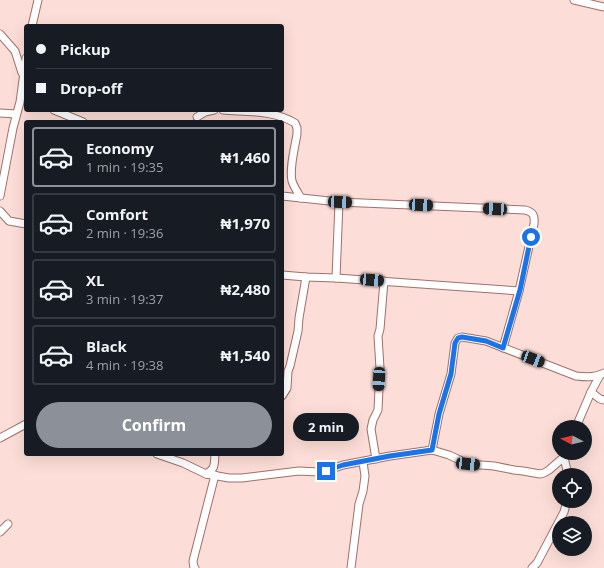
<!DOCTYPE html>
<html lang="en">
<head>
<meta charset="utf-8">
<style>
  body { margin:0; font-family:"Open Sans",sans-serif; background:#242831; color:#f1f3f6; height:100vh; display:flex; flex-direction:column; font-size:15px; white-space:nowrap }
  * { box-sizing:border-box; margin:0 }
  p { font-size:13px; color:#9ea1a6 }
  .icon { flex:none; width:22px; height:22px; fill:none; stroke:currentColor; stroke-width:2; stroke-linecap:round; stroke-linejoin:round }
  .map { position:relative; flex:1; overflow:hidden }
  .side { position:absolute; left:24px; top:120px; width:260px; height:336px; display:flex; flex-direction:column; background:#171b24; border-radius:4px; box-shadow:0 4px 16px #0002 }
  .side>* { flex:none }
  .top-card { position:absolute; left:24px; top:24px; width:260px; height:88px; border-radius:4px; box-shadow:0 4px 16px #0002; display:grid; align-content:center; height:88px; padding:0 12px; background:#171b24 }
  .needle { width:26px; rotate:277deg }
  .controls { position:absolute; left:552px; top:420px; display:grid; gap:8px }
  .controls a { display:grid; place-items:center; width:40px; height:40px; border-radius:50%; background:#171b24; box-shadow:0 4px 16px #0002; font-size:20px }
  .end { position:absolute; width:18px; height:18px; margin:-9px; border:5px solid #1a73e8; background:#fff; box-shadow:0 0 0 2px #fff }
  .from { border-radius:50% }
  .bubble { position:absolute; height:28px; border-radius:14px; background:#171b24; box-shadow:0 4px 16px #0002; font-size:13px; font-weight:700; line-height:28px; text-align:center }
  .car { position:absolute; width:12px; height:24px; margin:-12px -6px; border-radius:5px; box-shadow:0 0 3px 1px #0007; background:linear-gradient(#222 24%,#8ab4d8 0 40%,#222 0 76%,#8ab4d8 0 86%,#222 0) }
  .top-card b { display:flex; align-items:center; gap:14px; height:38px; font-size:15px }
  .top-card b+b { border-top:1px solid #363941 }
  .top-card i { width:10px; height:10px; background:#f1f3f6 }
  ul { padding:7px 0 0; list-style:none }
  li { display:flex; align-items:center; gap:12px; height:60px; margin:0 8px 6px; padding:0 4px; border:2px solid #363941; border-radius:4px }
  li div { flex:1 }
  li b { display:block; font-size:15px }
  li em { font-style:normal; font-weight:700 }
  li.on { border-color:#8c9099 }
  li>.icon { width:36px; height:36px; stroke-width:1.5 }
  .primary-button { display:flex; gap:8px; margin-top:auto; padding:8px 12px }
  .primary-button a { flex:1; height:46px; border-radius:24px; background:#8c9099; color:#fff; font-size:16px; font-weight:700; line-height:46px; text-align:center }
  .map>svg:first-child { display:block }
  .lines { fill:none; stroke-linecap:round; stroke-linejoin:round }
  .minor-casing { stroke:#9f7069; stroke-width:9 }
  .minor { stroke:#fff; stroke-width:7 }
  .route { stroke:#1a73e8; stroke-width:5 }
</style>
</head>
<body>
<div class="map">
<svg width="604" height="568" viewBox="0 0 604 568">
  <rect width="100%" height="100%" fill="#fdddd7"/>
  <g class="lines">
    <defs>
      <g id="minor">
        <path d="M 574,0 L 604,7"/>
        <path d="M 32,26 L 38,0"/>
        <path d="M 0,34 L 15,51 L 22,73"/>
        <path d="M 54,110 L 83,122"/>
        <path d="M 223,110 C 248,112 273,110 295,123 L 297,128 L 297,134 C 295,147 289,168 292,181 C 294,187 298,193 301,198"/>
        <path d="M 0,113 L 16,114"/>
        <path d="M 197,117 L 205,112 L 214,110"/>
        <path d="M 0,196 L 13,128 L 20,102 L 26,58"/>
        <path d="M 282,196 L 339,202 L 525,210 C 533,212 535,215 534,224 L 519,291 L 503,348"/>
        <path d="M 0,211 L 9,221 L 26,224"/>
        <path d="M 282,275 L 306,277 L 336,278 L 519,291"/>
        <path d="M 336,278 L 339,202"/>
        <path d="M 591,392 L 600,399 L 604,400"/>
        <path d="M 282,396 L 287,388 L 288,371 L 290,366 L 298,331 L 299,318 L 306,277"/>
        <path d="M 576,427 L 591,392 L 600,375"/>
        <path d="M 0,438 L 26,424"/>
        <path d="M 432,450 L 439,414 L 451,374 L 455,343 L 458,338 L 462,337 L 486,341 L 576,376 C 585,377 596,378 604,373"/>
        <path d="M 157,454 L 183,463 L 206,474 L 229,478 L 242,478 L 299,471 L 319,472 L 326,471 L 343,465 L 390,456 L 432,450 L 449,455 L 468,464 L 494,466 L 514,470 L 523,471 L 540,474 L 544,473 L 549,470 L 564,457 L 565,453"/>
        <path d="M 564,457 L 568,475"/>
        <path d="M 376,459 L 371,429 L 373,420 L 378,410 L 380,368 L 378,336 L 380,329 L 384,281"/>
        <path d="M 206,474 C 216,468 214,465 215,454"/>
        <path d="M 0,532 L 8,524"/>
        <path d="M 195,568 L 194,568 L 193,561 L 215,475"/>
        <path d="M 351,568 L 359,504 L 363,491 L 365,476 L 363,462"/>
        <path d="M 532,568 L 537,563 L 564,512 L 567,501"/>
      </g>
    </defs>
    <use href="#minor" class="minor-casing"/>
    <use href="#minor" class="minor"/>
  </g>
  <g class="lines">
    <path class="route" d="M 326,471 L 343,465 L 390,456 L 432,450 L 439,414 L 451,374 L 455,343 L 458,338 L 462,337 L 486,341 L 503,348 L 520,290 L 531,237"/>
  </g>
</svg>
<div class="controls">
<a><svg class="needle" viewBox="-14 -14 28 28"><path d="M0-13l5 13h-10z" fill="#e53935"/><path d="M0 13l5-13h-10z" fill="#9ea1a6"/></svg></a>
<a><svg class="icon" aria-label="locate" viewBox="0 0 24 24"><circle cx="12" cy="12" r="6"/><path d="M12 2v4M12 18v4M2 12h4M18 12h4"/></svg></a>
<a><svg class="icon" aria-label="layers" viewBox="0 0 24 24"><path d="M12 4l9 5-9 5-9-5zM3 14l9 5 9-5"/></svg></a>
</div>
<i class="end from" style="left:531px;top:237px"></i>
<i class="end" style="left:326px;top:471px"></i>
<div class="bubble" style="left:293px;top:413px;width:66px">2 min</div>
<i class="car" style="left:340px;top:202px;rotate:92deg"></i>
<i class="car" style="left:421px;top:205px;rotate:93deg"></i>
<i class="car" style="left:495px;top:209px;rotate:273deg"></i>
<i class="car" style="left:372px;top:280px;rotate:94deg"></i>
<i class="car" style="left:533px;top:359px;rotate:111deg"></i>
<i class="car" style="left:379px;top:379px;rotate:183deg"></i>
<i class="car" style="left:468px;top:464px;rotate:96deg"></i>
<div class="top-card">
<b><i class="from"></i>Pickup</b>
<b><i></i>Drop-off</b>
</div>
<section class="side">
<ul>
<li class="on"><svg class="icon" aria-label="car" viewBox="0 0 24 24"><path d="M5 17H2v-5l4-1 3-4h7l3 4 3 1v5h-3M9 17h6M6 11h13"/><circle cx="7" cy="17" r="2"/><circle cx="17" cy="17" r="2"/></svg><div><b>Economy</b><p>1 min · 19:35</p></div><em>₦1,460</em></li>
<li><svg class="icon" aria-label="car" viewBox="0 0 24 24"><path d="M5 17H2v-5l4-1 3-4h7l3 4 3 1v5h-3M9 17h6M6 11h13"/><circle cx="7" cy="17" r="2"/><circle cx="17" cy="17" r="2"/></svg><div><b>Comfort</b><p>2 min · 19:36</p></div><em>₦1,970</em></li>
<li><svg class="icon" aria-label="car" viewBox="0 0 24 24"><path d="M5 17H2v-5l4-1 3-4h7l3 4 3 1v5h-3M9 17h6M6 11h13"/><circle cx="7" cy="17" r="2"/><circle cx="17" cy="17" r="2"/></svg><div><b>XL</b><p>3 min · 19:37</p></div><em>₦2,480</em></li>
<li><svg class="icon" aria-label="car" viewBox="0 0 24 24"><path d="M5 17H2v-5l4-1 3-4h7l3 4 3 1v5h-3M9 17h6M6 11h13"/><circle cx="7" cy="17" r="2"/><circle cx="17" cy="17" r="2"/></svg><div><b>Black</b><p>4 min · 19:38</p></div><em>₦1,540</em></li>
</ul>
<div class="primary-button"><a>Confirm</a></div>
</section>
</div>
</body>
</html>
